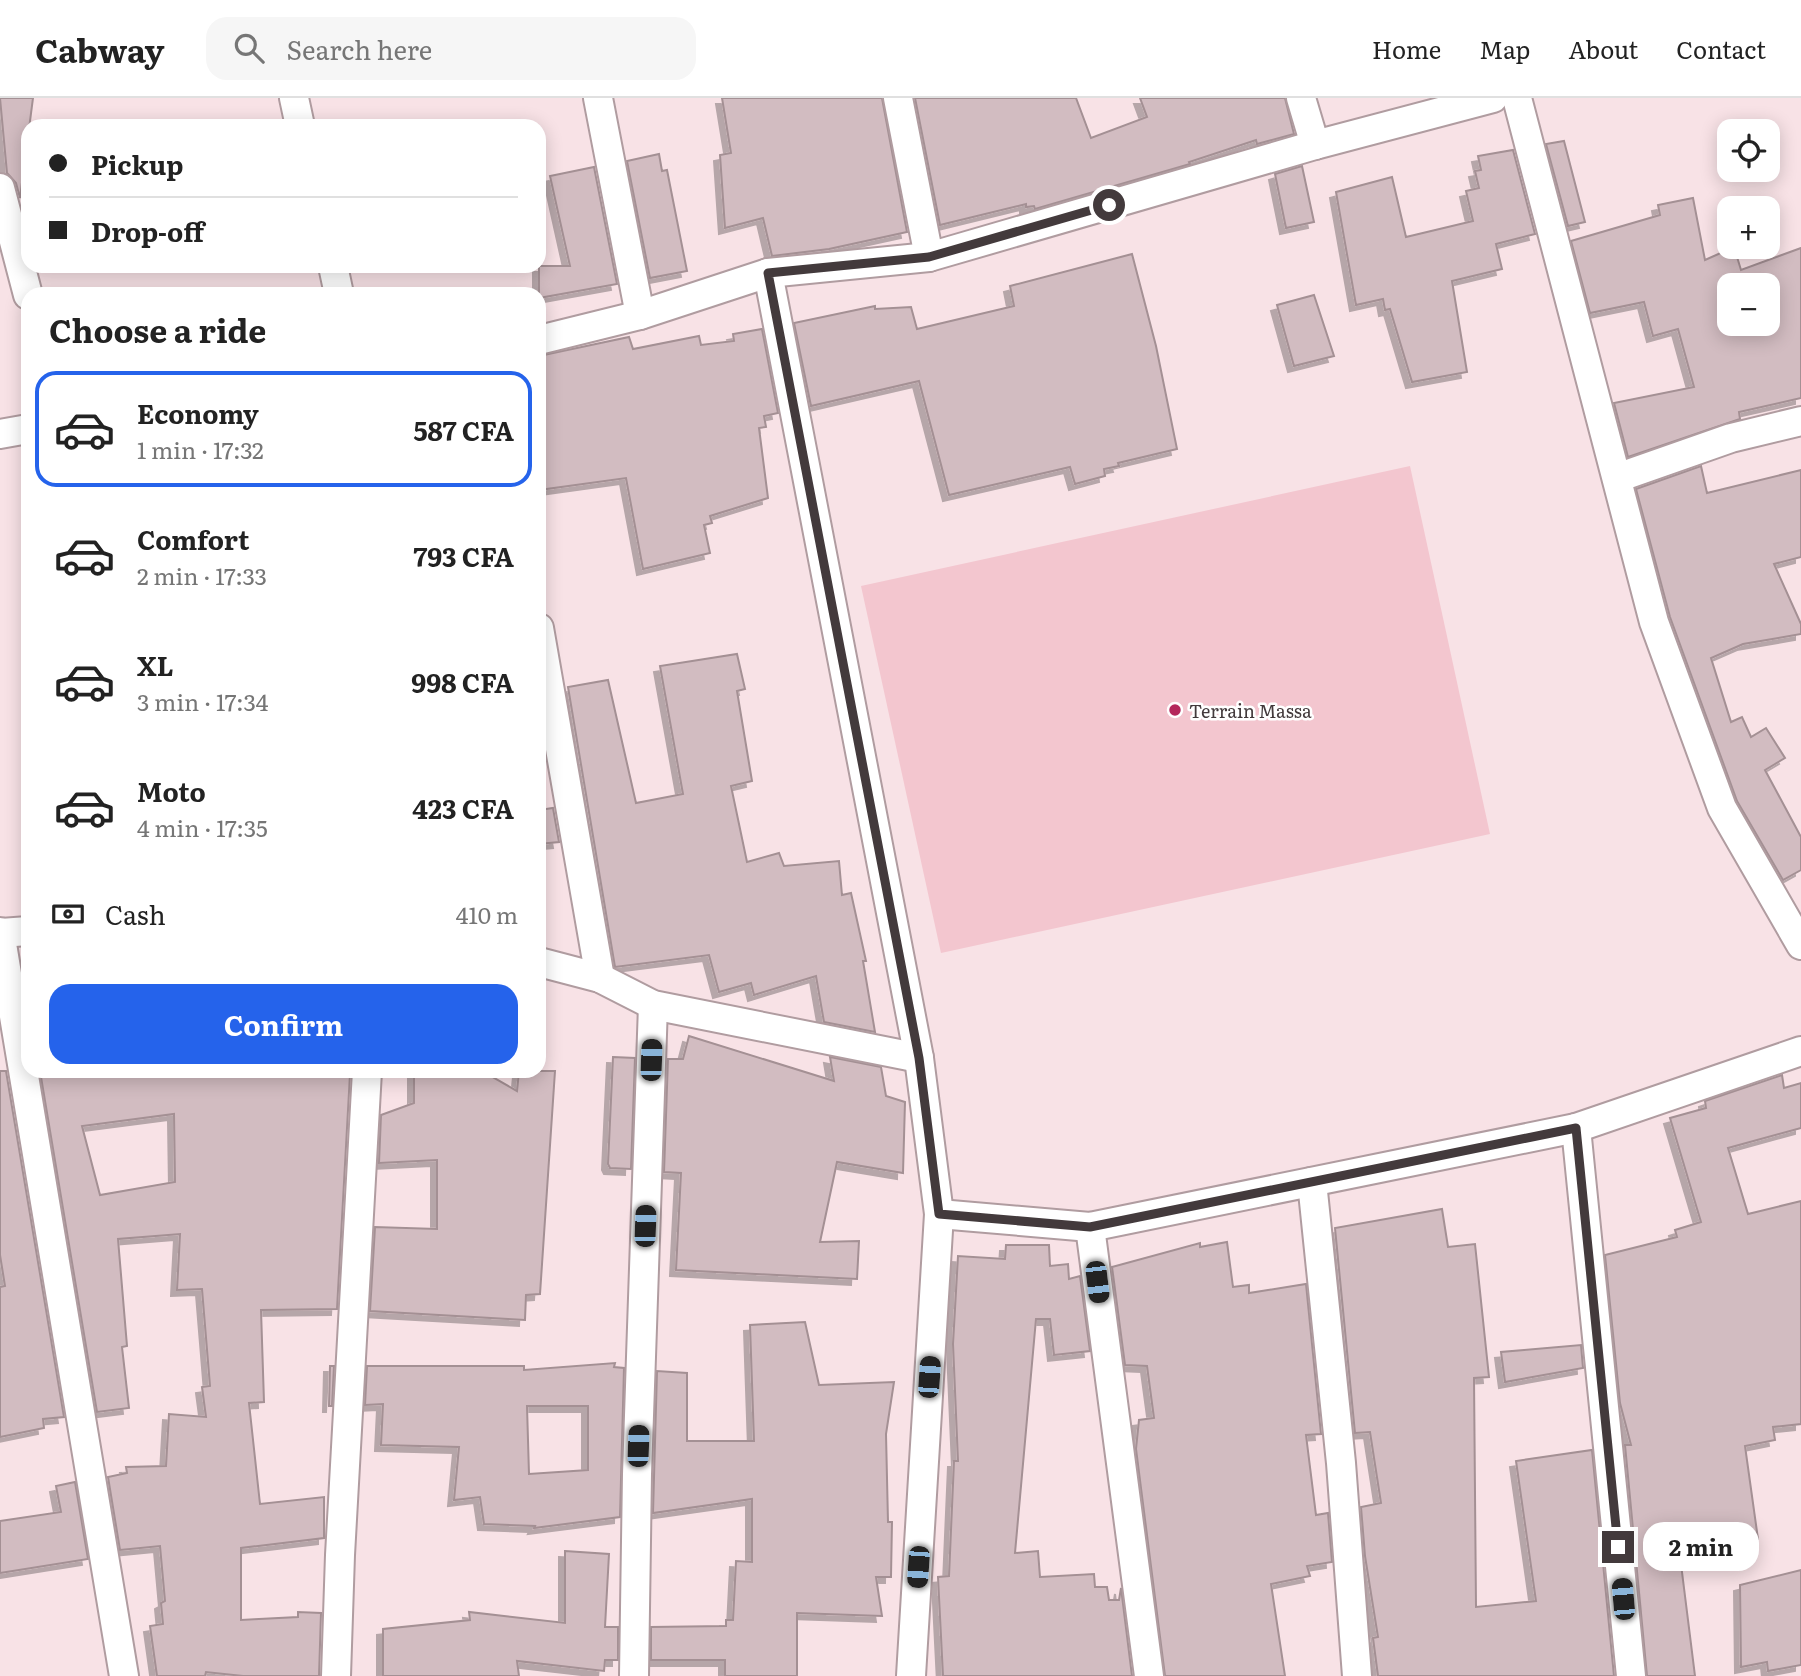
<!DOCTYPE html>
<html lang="en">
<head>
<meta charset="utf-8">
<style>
  body { margin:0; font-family:Literata,serif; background:#f6f6f6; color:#222; height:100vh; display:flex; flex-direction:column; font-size:26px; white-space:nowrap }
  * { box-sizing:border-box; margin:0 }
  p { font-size:23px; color:#767676 }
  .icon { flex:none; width:38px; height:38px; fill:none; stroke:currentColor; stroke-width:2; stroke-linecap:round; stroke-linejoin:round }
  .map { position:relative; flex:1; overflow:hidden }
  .panel { position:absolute; left:21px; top:189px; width:525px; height:791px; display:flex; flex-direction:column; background:#fff; border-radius:21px; box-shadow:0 4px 18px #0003 }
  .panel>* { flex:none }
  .guide { position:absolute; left:21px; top:21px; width:525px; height:154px; border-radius:21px; box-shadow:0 4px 18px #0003; display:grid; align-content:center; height:154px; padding:0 28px; background:#fff }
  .controls { position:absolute; left:1717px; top:21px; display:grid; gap:14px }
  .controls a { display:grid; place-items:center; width:63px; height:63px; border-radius:14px; background:#fff; box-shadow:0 4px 18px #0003; font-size:35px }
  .end { position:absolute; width:32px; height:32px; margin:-16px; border:9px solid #433a3c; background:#fff; box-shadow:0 0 0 4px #fff }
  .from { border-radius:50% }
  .bubble { position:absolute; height:49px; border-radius:21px; background:#fff; box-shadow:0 4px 18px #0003; font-size:23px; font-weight:700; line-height:49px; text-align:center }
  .car { position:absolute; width:21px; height:42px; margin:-21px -10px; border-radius:9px; box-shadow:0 0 5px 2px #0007; background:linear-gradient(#222 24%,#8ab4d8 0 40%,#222 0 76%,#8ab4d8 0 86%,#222 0) }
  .guide b { display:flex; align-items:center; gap:24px; height:66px; font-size:26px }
  .guide b+b { border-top:2px solid #e0e0e0 }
  .guide i { width:18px; height:18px; background:#222 }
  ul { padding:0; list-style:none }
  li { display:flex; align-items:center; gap:21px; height:116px; margin:0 14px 10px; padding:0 14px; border:4px solid transparent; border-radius:21px }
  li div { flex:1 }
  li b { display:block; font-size:26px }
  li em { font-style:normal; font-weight:700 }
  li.active { border-color:#2563eb }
  li>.icon { width:63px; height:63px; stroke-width:1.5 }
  h2 { padding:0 28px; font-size:32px; line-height:84px }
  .pay { display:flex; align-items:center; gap:18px; height:77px; padding:0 28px; font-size:26px }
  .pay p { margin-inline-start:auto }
  .primary-button { display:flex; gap:14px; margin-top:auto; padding:14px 28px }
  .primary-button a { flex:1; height:80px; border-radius:21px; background:#2563eb; color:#fff; font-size:28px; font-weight:700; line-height:80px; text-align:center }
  header { display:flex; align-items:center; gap:42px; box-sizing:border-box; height:98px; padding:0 35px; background:#fff; border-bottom:2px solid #e0e0e0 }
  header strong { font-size:33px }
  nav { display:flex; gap:38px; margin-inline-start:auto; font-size:24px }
  .search { width:490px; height:63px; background:#f6f6f6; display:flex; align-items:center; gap:18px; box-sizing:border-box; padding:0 24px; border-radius:21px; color:#767676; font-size:26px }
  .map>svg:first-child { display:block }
  .grass { fill:#f3c6cf }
  .building { fill:#d2bcc1; stroke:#a49094; stroke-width:2; fill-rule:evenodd; filter:url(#shadow) }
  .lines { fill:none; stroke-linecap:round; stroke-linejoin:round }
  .street-casing { stroke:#b09ca0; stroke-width:32 }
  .street { stroke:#fff; stroke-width:28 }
  .route { stroke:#433a3c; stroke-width:9 }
  .poi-dot { fill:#b4265b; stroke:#fff; stroke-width:2.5 }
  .labels { text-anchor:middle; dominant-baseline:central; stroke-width:5; stroke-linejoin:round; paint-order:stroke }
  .poi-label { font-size:18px; fill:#433a3c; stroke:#fff; text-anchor:start }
</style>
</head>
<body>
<header>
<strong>Cabway</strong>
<div class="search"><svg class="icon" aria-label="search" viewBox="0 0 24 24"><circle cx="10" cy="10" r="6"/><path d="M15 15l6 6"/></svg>Search here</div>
<nav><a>Home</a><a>Map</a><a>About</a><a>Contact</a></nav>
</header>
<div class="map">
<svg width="1801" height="1578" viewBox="0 0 1801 1578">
  <defs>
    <filter id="shadow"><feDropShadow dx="-6" dy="6" stdDeviation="0" flood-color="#0004"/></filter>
  </defs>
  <rect width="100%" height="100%" fill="#f8e2e6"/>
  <path class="grass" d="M 1410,368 L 1490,736 L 941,855 L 861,488 Z"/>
  <g class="building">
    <path d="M 0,0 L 33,0 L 20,100 L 16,85 L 7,75 Z"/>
    <path d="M 722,0 L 882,0 L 907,134 L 829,151 L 772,158 L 763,120 L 725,130 L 720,57 L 731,55 Z"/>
    <path d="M 915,0 L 1076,0 L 1091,40 L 1147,19 L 1140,0 L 1285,0 L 1294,36 L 1257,46 L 1256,42 L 1189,64 L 1190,66 L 1035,111 L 1034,108 L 1026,109 L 1026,106 L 940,127 Z"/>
    <path d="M 1564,43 L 1585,124 L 1568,128 L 1546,46 Z"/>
    <path d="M 1513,52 L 1535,136 L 1496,146 L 1502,171 L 1452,183 L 1467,274 L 1412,284 L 1390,211 L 1385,212 L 1383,201 L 1356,207 L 1336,94 L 1392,79 L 1406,139 L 1473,123 L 1466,93 L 1479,90 L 1475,73 L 1481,72 L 1478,58 Z"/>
    <path d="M 659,56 L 662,73 L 667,72 L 687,173 L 650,180 L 627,63 Z"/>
    <path d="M 1302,68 L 1314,124 L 1286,130 L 1275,76 Z"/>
    <path d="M 594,69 L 617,186 L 539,200 L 539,168 L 570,168 L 550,78 Z"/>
    <path d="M 1693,100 L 1705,162 L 1734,149 L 1741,172 L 1801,150 L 1801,300 L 1739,314 L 1740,321 L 1628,359 L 1614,305 L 1694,289 L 1678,231 L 1653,238 L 1644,204 L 1590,215 L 1571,143 L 1660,117 L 1658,107 ZM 1729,187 L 1768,187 L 1768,226 L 1729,226 Z"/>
    <path d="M 1132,156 L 1156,248 L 1177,351 L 1118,365 L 1119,368 L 1104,371 L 1105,378 L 1075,386 L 1070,369 L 949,397 L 919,283 L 811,308 L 794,225 L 875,208 L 875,211 L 911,209 L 917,231 L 1014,208 L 1010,188 Z"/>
    <path d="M 1314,197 L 1334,258 L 1294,268 L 1277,207 Z"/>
    <path d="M 762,231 L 778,315 L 764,318 L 766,329 L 759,330 L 768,400 L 710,418 L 712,425 L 704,427 L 710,455 L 643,471 L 626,380 L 539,392 L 539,258 L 629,239 L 633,251 L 699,238 L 701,247 L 734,243 L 733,236 Z"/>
    <path d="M 1701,368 L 1707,395 L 1801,372 L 1801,459 L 1774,466 L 1801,526 L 1801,536 L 1743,546 L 1711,560 L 1731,624 L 1742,619 L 1751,639 L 1766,630 L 1785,660 L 1765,672 L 1801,739 L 1801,772 L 1783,782 L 1737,703 L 1670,519 L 1636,391 Z"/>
    <path d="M 737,556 L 745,591 L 737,593 L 752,683 L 731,688 L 747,764 L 779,755 L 784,768 L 839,763 L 842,797 L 851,795 L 866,863 L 863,863 L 875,934 L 824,924 L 816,878 L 754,897 L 751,885 L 719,894 L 709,857 L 615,869 L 568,589 L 608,582 L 636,705 L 683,696 L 660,568 Z"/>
    <path d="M 553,710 L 559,744 L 539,746 L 539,712 Z"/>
    <path d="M 689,938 L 834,983 L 830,959 L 881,969 L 886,998 L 905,1004 L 903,1075 L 837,1064 L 820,1144 L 859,1143 L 857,1181 L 676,1172 L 681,1075 L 664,1074 L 668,961 L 683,961 Z"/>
    <path d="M 613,959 L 635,960 L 631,1071 L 610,1070 L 608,1066 Z"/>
    <path d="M 0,973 L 6,973 L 64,1319 L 43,1321 L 44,1330 L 0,1339 L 0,1189 L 5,1188 L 0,1157 Z"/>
    <path d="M 40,973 L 313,973 L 350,976 L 337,1211 L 261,1212 L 264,1304 L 249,1305 L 260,1406 L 324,1399 L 324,1440 L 241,1450 L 241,1522 L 298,1519 L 298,1514 L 321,1515 L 319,1578 L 243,1578 L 206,1574 L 205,1578 L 157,1578 L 150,1528 L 163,1526 L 161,1505 L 165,1503 L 160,1448 L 120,1452 L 108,1379 L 127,1375 L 126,1369 L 166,1368 L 169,1316 L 206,1319 L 202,1289 L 210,1288 L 202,1191 L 177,1192 L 180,1136 L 118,1141 L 127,1248 L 122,1249 L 129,1310 L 97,1314 ZM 174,1016 L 175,1084 L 100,1097 L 82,1028 Z"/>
    <path d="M 414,973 L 482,973 L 517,993 L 519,973 L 555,973 L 540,1196 L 526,1197 L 525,1222 L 370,1213 L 375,1129 L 437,1131 L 437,1062 L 379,1065 L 381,1017 L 414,1005 Z"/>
    <path d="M 1782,977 L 1784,990 L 1801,985 L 1801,1030 L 1728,1050 L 1748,1116 L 1801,1103 L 1801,1326 L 1773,1329 L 1775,1342 L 1745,1348 L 1758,1441 L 1680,1458 L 1695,1578 L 1647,1578 L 1625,1347 L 1631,1347 L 1620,1305 L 1605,1157 L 1677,1139 L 1675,1132 L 1701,1124 L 1670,1020 L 1706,1010 L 1705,1003 Z"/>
    <path d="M 1442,1111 L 1448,1149 L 1475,1146 L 1489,1279 L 1474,1280 L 1476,1509 L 1536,1503 L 1516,1363 L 1592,1352 L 1614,1578 L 1378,1578 L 1373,1540 L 1378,1539 L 1365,1458 L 1361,1409 L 1381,1405 L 1370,1334 L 1355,1335 L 1335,1130 Z"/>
    <path d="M 1227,1144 L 1233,1189 L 1249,1187 L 1249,1195 L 1306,1186 L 1321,1336 L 1306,1337 L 1316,1417 L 1328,1415 L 1332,1464 L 1307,1468 L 1310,1478 L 1271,1486 L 1285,1578 L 1165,1578 L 1136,1351 L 1139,1322 L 1154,1320 L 1147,1268 L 1125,1267 L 1112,1169 L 1200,1145 L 1200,1149 Z"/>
    <path d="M 1006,1147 L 1049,1147 L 1050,1168 L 1068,1166 L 1069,1181 L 1080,1178 L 1090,1253 L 1054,1257 L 1050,1221 L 1036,1221 L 1015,1455 L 1038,1453 L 1040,1479 L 1094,1476 L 1095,1489 L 1107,1489 L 1109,1502 L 1119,1502 L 1121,1490 L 1132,1578 L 943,1578 L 938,1479 L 949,1478 L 954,1363 L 958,1363 L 953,1246 L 958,1158 L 1005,1161 Z"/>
    <path d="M 805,1224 L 819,1287 L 894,1284 L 886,1336 L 888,1424 L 892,1424 L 891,1479 L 876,1479 L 882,1518 L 797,1515 L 797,1578 L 725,1578 L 725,1562 L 651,1562 L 651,1529 L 726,1528 L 726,1522 L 733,1522 L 736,1463 L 752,1464 L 752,1401 L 653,1415 L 657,1273 L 687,1275 L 687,1343 L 754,1343 L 750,1227 Z"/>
    <path d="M 1581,1247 L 1583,1270 L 1505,1284 L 1501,1254 Z"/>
    <path d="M 615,1265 L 614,1269 L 624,1270 L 620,1419 L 534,1430 L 535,1428 L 484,1426 L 480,1399 L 454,1402 L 459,1349 L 381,1347 L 383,1306 L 365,1307 L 367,1268 L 524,1268 L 524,1272 ZM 527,1308 L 588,1308 L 588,1372 L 529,1376 Z"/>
    <path d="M 330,1268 L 334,1268 L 332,1308 L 329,1308 Z"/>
    <path d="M 75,1384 L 88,1461 L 0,1475 L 0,1423 L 61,1414 L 56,1388 Z"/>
    <path d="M 565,1453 L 609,1456 L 605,1529 L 618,1529 L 618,1562 L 605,1562 L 604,1573 L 517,1563 L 519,1578 L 383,1578 L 383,1531 L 470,1522 L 469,1514 L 565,1525 Z"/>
    <path d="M 1801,1472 L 1801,1567 L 1768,1573 L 1767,1564 L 1741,1569 L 1740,1487 Z"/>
  </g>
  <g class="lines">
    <defs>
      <g id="street">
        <path d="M 294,0 L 300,28"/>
        <path d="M 598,0 L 640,217"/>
        <path d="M 898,0 L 929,159"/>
        <path d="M 1301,0 L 1315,47"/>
        <path d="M 1517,0 L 1654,524 L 1722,710 L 1801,847"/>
        <path d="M 0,90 L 28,197"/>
        <path d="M 333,168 L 339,196"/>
        <path d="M 768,175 L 919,960 L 939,1116 L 911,1578"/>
        <path d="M 539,242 L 640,217 L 768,175 L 929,159 L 1315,47 L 1493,0"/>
        <path d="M 0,336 L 28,331"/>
        <path d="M 1617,380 L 1731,340 L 1801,323"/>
        <path d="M 539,530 L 600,880"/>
        <path d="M 0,834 L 124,1578"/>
        <path d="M 0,835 L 28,833"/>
        <path d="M 539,864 L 600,880 L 653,907 L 919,960"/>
        <path d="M 1576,1030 L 1631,1578"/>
        <path d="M 1312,1084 L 1341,1365 L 1357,1578"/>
        <path d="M 939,1116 L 1090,1129 L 1576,1030 L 1801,953"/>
        <path d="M 1090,1129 L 1149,1578"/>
        <path d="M 336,1578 L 340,1457 L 367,973"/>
        <path d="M 634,1578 L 637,1376 L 653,907"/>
      </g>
    </defs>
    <use href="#street" class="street-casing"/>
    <use href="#street" class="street"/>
  </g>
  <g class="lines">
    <path class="route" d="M 1109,107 L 929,159 L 768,175 L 919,960 L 939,1116 L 1090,1129 L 1576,1030 L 1618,1449"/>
  </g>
  <circle class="poi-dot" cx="1175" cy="612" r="7"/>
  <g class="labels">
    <g class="poi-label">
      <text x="1189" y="612">Terrain Massa</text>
    </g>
  </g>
</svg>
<div class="controls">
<a><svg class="icon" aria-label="locate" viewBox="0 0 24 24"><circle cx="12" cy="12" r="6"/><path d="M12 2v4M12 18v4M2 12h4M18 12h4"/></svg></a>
<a>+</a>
<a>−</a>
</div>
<i class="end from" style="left:1109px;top:107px"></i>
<i class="end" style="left:1618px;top:1449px"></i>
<div class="bubble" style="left:1643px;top:1424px;width:116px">2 min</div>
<i class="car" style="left:651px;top:962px;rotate:2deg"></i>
<i class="car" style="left:645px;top:1128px;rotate:2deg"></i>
<i class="car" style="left:1097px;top:1184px;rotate:173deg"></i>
<i class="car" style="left:929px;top:1279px;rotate:4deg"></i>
<i class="car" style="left:638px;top:1348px;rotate:2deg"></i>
<i class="car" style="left:918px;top:1469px;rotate:184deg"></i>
<i class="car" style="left:1623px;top:1501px;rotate:355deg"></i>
<div class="guide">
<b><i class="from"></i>Pickup</b>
<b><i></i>Drop-off</b>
</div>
<section class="panel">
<h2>Choose a ride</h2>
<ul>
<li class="active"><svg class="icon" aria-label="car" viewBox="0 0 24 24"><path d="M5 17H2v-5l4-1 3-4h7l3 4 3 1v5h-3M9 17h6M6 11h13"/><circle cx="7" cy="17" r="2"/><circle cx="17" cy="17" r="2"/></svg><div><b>Economy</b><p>1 min · 17:32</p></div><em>587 CFA</em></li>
<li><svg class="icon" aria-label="car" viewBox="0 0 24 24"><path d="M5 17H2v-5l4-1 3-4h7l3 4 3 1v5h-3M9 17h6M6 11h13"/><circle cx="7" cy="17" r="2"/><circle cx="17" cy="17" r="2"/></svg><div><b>Comfort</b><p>2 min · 17:33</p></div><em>793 CFA</em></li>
<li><svg class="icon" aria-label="car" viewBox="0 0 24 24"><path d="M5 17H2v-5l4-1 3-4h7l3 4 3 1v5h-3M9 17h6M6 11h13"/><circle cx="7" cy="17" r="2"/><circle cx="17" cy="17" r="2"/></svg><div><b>XL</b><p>3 min · 17:34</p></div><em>998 CFA</em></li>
<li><svg class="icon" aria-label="car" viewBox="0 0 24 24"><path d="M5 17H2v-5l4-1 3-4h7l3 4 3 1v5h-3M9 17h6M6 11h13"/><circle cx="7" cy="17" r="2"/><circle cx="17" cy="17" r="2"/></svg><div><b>Moto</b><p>4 min · 17:35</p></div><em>423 CFA</em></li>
</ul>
<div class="pay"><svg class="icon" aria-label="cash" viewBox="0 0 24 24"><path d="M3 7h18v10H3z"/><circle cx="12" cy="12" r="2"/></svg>Cash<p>410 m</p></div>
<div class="primary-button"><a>Confirm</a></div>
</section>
</div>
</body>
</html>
